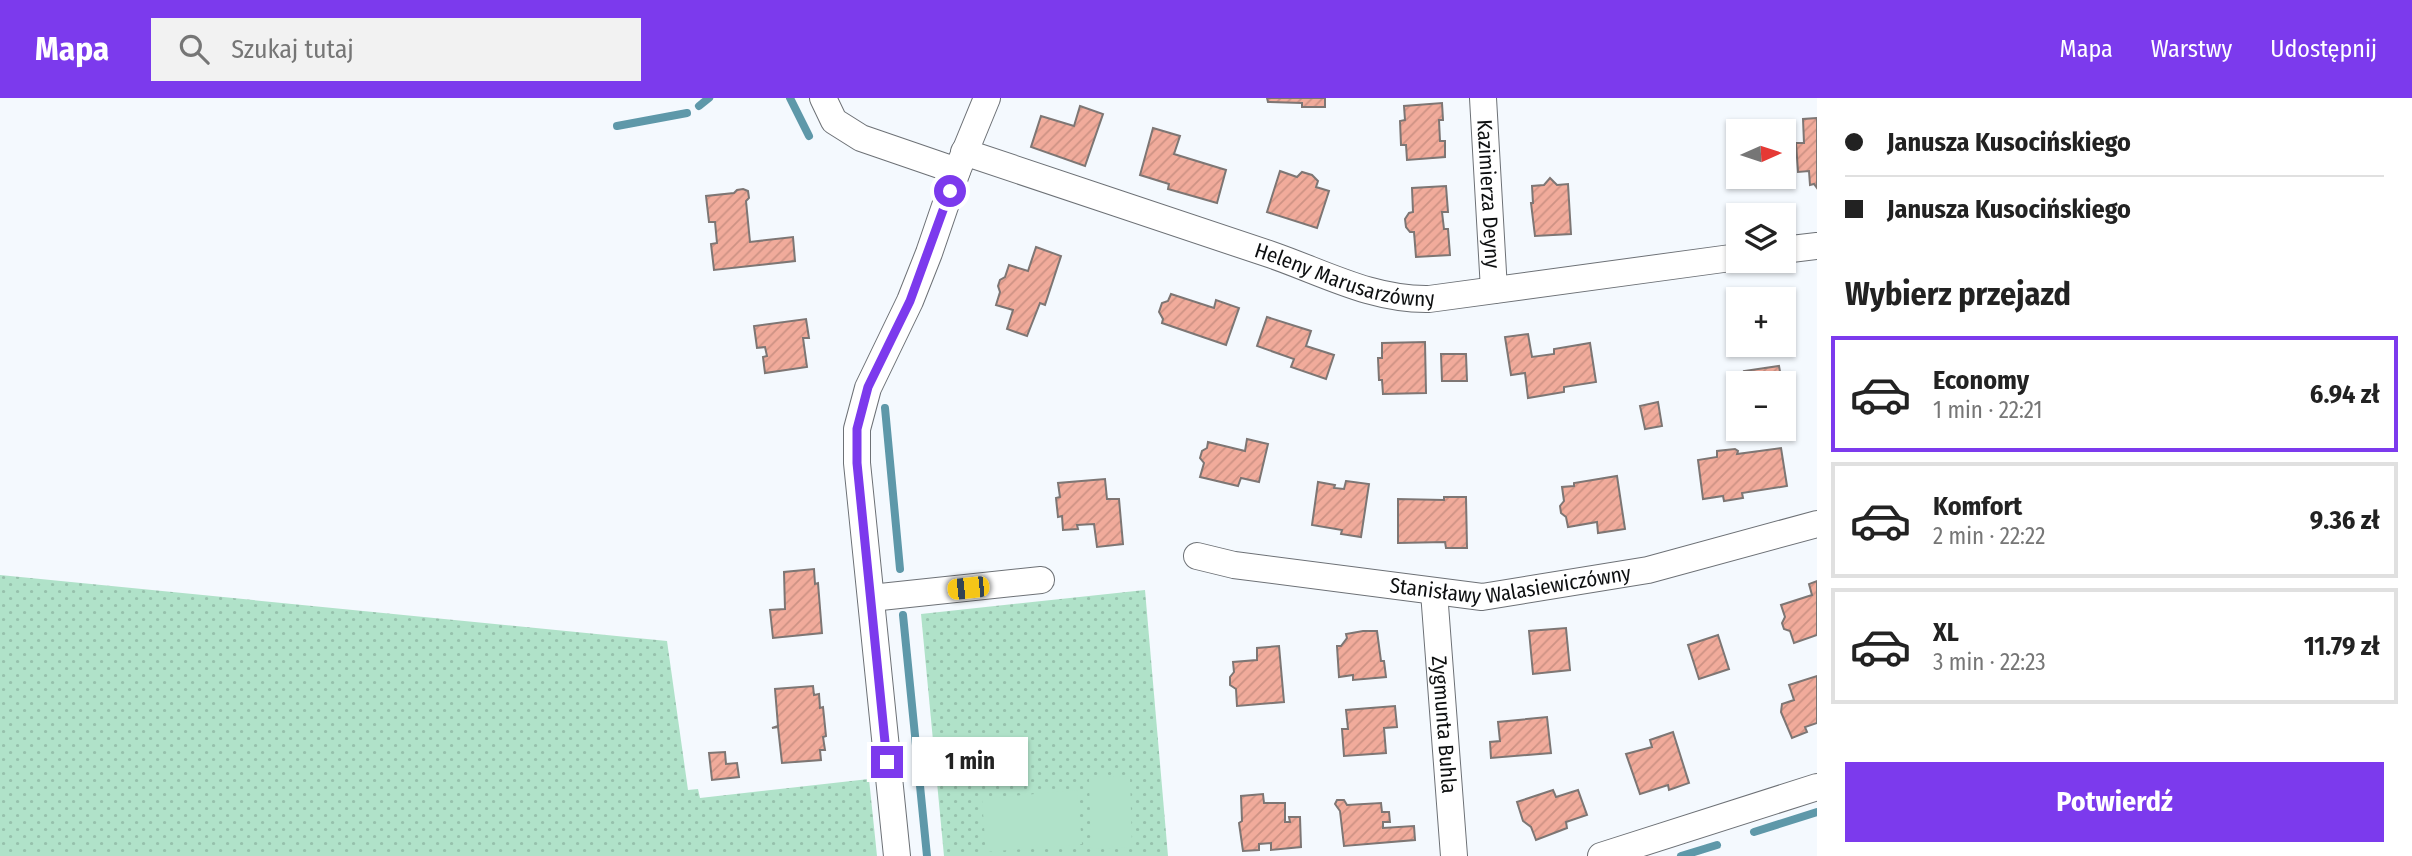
<!DOCTYPE html>
<html lang="pl">
<head>
<meta charset="utf-8">
<style>
  body { margin:0; font-family:"Fira Sans Condensed",sans-serif; background:#f2f2f2; color:#222; height:100vh; display:flex; flex-direction:column; font-size:26px; white-space:nowrap }
  * { box-sizing:border-box; margin:0 }
  p { font-size:23px; color:#767676 }
  .icon { flex:none; width:38px; height:38px; fill:none; stroke:currentColor; stroke-width:2; stroke-linecap:round; stroke-linejoin:round }
  .map { position:relative; flex:1; overflow:hidden }
  .panel { display:flex; flex-direction:column; background:#fff; width:595px }
  .panel>* { flex:none }
  .top-card { display:grid; align-content:center; height:154px; padding:0 28px; background:#fff }
  .needle { width:46px; rotate:87deg }
  .fabs { position:absolute; left:1726px; top:21px; display:grid; gap:14px }
  .fabs a { display:grid; place-items:center; width:70px; height:70px; border-radius:0px; background:#fff; box-shadow:0 2px 5px #0004; font-size:35px }
  .end { position:absolute; width:32px; height:32px; margin:-16px; border:9px solid #7c3aed; background:#fff; box-shadow:0 0 0 4px #fff }
  .from { border-radius:50% }
  .bubble { position:absolute; height:49px; border-radius:0px; background:#fff; box-shadow:0 2px 5px #0004; font-size:23px; font-weight:700; line-height:49px; text-align:center }
  .car { position:absolute; width:21px; height:42px; margin:-21px -10px; border-radius:9px; box-shadow:0 0 5px 2px #0007; background:linear-gradient(#f5c518 24%,#345 0 40%,#f5c518 0 76%,#345 0 86%,#f5c518 0) }
  .top-card b { display:flex; align-items:center; gap:24px; height:66px; font-size:26px }
  .top-card b+b { border-top:2px solid #e0e0e0 }
  .top-card i { width:18px; height:18px; background:#222 }
  ul { padding:0; list-style:none }
  li { display:flex; align-items:center; gap:21px; height:116px; margin:0 14px 10px; padding:0 14px; border:4px solid #e0e0e0; border-radius:0px }
  li div { flex:1 }
  li b { display:block; font-size:26px }
  li em { font-style:normal; font-weight:700 }
  li.on { border-color:#7c3aed }
  li>.icon { width:63px; height:63px; stroke-width:1.5 }
  h2 { padding:0 28px; font-size:32px; line-height:84px }
  .action { display:flex; gap:14px; margin-top:auto; padding:14px 28px }
  .action a { flex:1; height:80px; border-radius:0px; background:#7c3aed; color:#fff; font-size:28px; font-weight:700; line-height:80px; text-align:center }
  header { display:flex; align-items:center; gap:42px; box-sizing:border-box; height:98px; padding:0 35px; background:#7c3aed; color:#fff }
  header strong { font-size:33px }
  nav { display:flex; gap:38px; margin-inline-start:auto; font-size:24px }
  .search { width:490px; height:63px; background:#f2f2f2; display:flex; align-items:center; gap:18px; box-sizing:border-box; padding:0 24px; border-radius:0px; color:#767676; font-size:26px }
  main { display:flex; flex:1; min-height:0 }
  .map>svg:first-child { display:block }
  .green { fill:url(#green-dots) }
  .pitch { fill:#b0e2c9 }
  .lines { fill:none; stroke-linecap:round; stroke-linejoin:round }
  .stream { stroke:#5e98a9; stroke-width:8 }
  .building { fill:url(#building-hatch); stroke:#7d7674; stroke-width:2 }
  .minor-casing { stroke:#6d7176; stroke-width:28 }
  .minor { stroke:#fff; stroke-width:26 }
  .route { stroke:#7c3aed; stroke-width:9 }
  .labels { text-anchor:middle; dominant-baseline:central; stroke-width:5; stroke-linejoin:round; paint-order:stroke }
  .street-label { font-size:21px; fill:#0d0f10; stroke:#fff }
</style>
</head>
<body>
<header>
<strong>Mapa</strong>
<div class="search"><svg class="icon" aria-label="search" viewBox="0 0 24 24"><circle cx="10" cy="10" r="6"/><path d="M15 15l6 6"/></svg>Szukaj tutaj</div>
<nav><a>Mapa</a><a>Warstwy</a><a>Udostępnij</a></nav>
</header>
<main>
<div class="map">
<svg width="1817" height="758" viewBox="0 0 1817 758">
  <defs>
    <pattern id="green-dots" width="8" height="8" patternUnits="userSpaceOnUse" patternTransform="scale(1.75)"><rect width="8" height="8" fill="#b0e2c9"/><path d="M2 2h.1M6 6h.1" fill="none" stroke="#96c1ac" stroke-width="1.8" stroke-linecap="round"/></pattern>
    <pattern id="building-hatch" width="6" height="6" patternUnits="userSpaceOnUse" patternTransform="scale(1.75)"><rect width="6" height="6" fill="#f1ab9b"/><path d="M-1 1l2-2M0 6l6-6M5 7l2-2" fill="none" stroke="#cd9284"/></pattern>
  </defs>
  <rect width="100%" height="100%" fill="#f4f9fe"/>
  <g class="green">
    <path d="M 0,477 L 667,543 L 688,692 L 698,691 L 700,700 L 869,681 L 877,758 L 0,758 Z"/>
    <path d="M 1145,492 L 1168,758 L 944,758 L 921,516 Z"/>
  </g>
  <g class="pitch">
    <path d="M 1130,678 L 1132,749 L 1091,751 L 1089,679 Z"/>
    <path d="M 1077,692 L 1082,746 L 986,754 L 982,701 Z"/>
  </g>
  <g class="lines">
    <g class="stream">
      <path d="M 790,0 L 809,38"/>
      <path d="M 699,8 L 709,0"/>
      <path d="M 617,28 L 687,15"/>
      <path d="M 885,310 L 900,471"/>
      <path d="M 903,517 L 927,758"/>
      <path d="M 1754,734 L 1817,714"/>
      <path d="M 1681,758 L 1717,747"/>
    </g>
  </g>
  <g class="building">
    <path d="M 1267,0 L 1325,0 L 1325,9 L 1302,9 L 1302,5 L 1268,4 Z"/>
    <path d="M 1442,5 L 1443,22 L 1439,22 L 1440,43 L 1445,43 L 1445,59 L 1407,62 L 1406,47 L 1401,47 L 1400,23 L 1405,22 L 1404,8 Z"/>
    <path d="M 1080,8 L 1103,16 L 1085,68 L 1031,49 L 1041,18 L 1074,28 Z"/>
    <path d="M 1817,20 L 1817,90 L 1814,86 L 1810,87 L 1809,73 L 1798,74 L 1796,45 L 1804,45 L 1803,21 Z"/>
    <path d="M 1153,30 L 1180,38 L 1174,56 L 1226,72 L 1217,105 L 1168,91 L 1169,86 L 1140,77 Z"/>
    <path d="M 1280,73 L 1297,79 L 1302,74 L 1312,77 L 1318,83 L 1316,89 L 1329,93 L 1317,130 L 1267,114 Z"/>
    <path d="M 1550,80 L 1557,87 L 1568,86 L 1571,136 L 1535,138 L 1531,105 L 1533,105 L 1532,88 L 1544,87 Z"/>
    <path d="M 1446,88 L 1448,114 L 1442,114 L 1444,131 L 1448,131 L 1450,157 L 1416,159 L 1414,134 L 1410,134 L 1406,129 L 1405,121 L 1409,115 L 1413,114 L 1412,90 Z"/>
    <path d="M 743,91 L 748,93 L 749,100 L 746,103 L 750,144 L 793,139 L 795,163 L 714,172 L 711,146 L 717,145 L 715,124 L 709,124 L 706,98 L 734,95 L 737,92 Z"/>
    <path d="M 1036,149 L 1061,158 L 1045,207 L 1040,205 L 1027,238 L 1007,231 L 1013,212 L 996,207 L 1000,194 L 998,188 L 1000,182 L 1005,179 L 1009,167 L 1028,173 Z"/>
    <path d="M 1171,196 L 1214,210 L 1216,202 L 1239,210 L 1226,247 L 1162,225 L 1163,221 L 1159,214 L 1162,205 L 1168,203 Z"/>
    <path d="M 1267,219 L 1311,233 L 1306,248 L 1334,257 L 1326,281 L 1291,269 L 1294,261 L 1257,248 Z"/>
    <path d="M 806,221 L 809,240 L 803,240 L 807,269 L 765,275 L 763,259 L 767,258 L 765,249 L 757,250 L 754,228 Z"/>
    <path d="M 1528,236 L 1532,259 L 1554,256 L 1554,251 L 1590,245 L 1596,284 L 1564,289 L 1564,294 L 1528,300 L 1525,275 L 1511,277 L 1505,239 Z"/>
    <path d="M 1425,244 L 1426,295 L 1383,296 L 1382,282 L 1379,282 L 1378,260 L 1382,260 L 1382,245 Z"/>
    <path d="M 1441,256 L 1466,256 L 1467,283 L 1442,283 Z"/>
    <path d="M 1779,268 L 1782,285 L 1746,285 L 1744,273 Z"/>
    <path d="M 1783,291 L 1789,327 L 1783,328 Z"/>
    <path d="M 1658,304 L 1662,328 L 1645,331 L 1640,308 Z"/>
    <path d="M 1247,341 L 1268,346 L 1259,384 L 1241,380 L 1238,388 L 1200,379 L 1204,365 L 1200,360 L 1202,353 L 1207,350 L 1208,344 L 1245,353 Z"/>
    <path d="M 1781,350 L 1787,388 L 1742,395 L 1743,400 L 1724,403 L 1723,398 L 1703,401 L 1698,362 L 1717,359 L 1717,353 L 1735,351 L 1738,353 L 1737,356 Z"/>
    <path d="M 1617,378 L 1625,431 L 1598,435 L 1597,424 L 1568,429 L 1566,419 L 1561,415 L 1560,408 L 1564,403 L 1562,389 L 1574,388 L 1574,385 Z"/>
    <path d="M 1105,381 L 1107,401 L 1119,401 L 1123,446 L 1097,449 L 1094,426 L 1077,427 L 1078,431 L 1063,432 L 1062,418 L 1058,419 L 1056,400 L 1060,399 L 1058,385 Z"/>
    <path d="M 1346,383 L 1369,386 L 1361,439 L 1341,436 L 1342,432 L 1312,427 L 1318,384 L 1335,387 L 1334,390 L 1344,391 Z"/>
    <path d="M 1444,399 L 1466,399 L 1467,450 L 1446,450 L 1445,444 L 1398,445 L 1398,401 L 1444,402 Z"/>
    <path d="M 814,471 L 815,486 L 818,485 L 822,535 L 773,540 L 770,512 L 785,511 L 784,474 Z"/>
    <path d="M 1817,483 L 1817,537 L 1794,545 L 1790,533 L 1784,531 L 1782,525 L 1785,519 L 1781,507 L 1812,497 L 1809,486 Z"/>
    <path d="M 1566,530 L 1570,572 L 1533,576 L 1529,533 Z"/>
    <path d="M 1363,533 L 1377,533 L 1381,563 L 1384,563 L 1386,579 L 1353,582 L 1353,577 L 1339,579 L 1337,548 L 1341,548 L 1347,540 L 1346,536 Z"/>
    <path d="M 1718,537 L 1729,571 L 1699,581 L 1688,547 Z"/>
    <path d="M 1279,548 L 1284,604 L 1237,608 L 1236,591 L 1230,587 L 1230,579 L 1234,574 L 1233,564 L 1257,562 L 1257,550 Z"/>
    <path d="M 1817,578 L 1817,625 L 1805,629 L 1807,634 L 1792,640 L 1781,614 L 1782,606 L 1794,602 L 1789,587 Z"/>
    <path d="M 813,588 L 814,597 L 819,596 L 820,610 L 823,609 L 826,638 L 823,639 L 825,652 L 820,652 L 821,662 L 782,665 L 778,629 L 772,630 L 778,628 L 775,591 Z"/>
    <path d="M 1395,608 L 1397,629 L 1384,630 L 1386,655 L 1344,658 L 1342,631 L 1348,631 L 1346,612 Z"/>
    <path d="M 1547,619 L 1551,655 L 1491,660 L 1490,644 L 1500,643 L 1498,624 Z"/>
    <path d="M 1673,634 L 1689,685 L 1669,692 L 1668,687 L 1640,696 L 1626,656 L 1652,649 L 1650,642 Z"/>
    <path d="M 725,654 L 726,666 L 737,665 L 739,679 L 712,682 L 709,655 Z"/>
    <path d="M 1553,692 L 1556,699 L 1578,692 L 1587,717 L 1566,724 L 1567,730 L 1536,742 L 1531,729 L 1523,723 L 1517,704 Z"/>
    <path d="M 1263,696 L 1264,705 L 1285,705 L 1285,724 L 1290,724 L 1289,719 L 1300,719 L 1301,749 L 1271,752 L 1271,745 L 1259,746 L 1259,752 L 1243,753 L 1239,725 L 1242,723 L 1241,698 Z"/>
    <path d="M 1337,702 L 1344,702 L 1347,707 L 1381,705 L 1382,714 L 1389,714 L 1390,724 L 1383,724 L 1383,730 L 1414,728 L 1415,742 L 1344,748 L 1340,713 L 1335,706 Z"/>
  </g>
  <g class="lines">
    <defs>
      <g id="minor">
        <path d="M 823,0 L 834,23 L 861,40 L 957,73"/>
        <path id="s1" d="M 1483,0 L 1494,192"/>
        <path id="s2" d="M 964,54 C 1067,88 1169,123 1272,157 C 1324,175 1372,202 1429,201 L 1738,159"/>
        <path d="M 1783,152 L 1817,148"/>
        <path id="s3" d="M 1197,458 L 1234,467 L 1482,499 L 1648,472 L 1817,426"/>
        <path id="s4" d="M 1434,494 L 1454,758"/>
        <path d="M 871,500 L 1041,482"/>
        <path d="M 897,758 L 857,365 L 857,331 L 868,290 L 910,203 L 929,155 L 957,73 L 987,0"/>
        <path d="M 1601,758 L 1817,689"/>
      </g>
    </defs>
    <use href="#minor" class="minor-casing"/>
    <use href="#minor" class="minor"/>
  </g>
  <g class="lines">
    <path class="route" d="M 887,664 L 857,365 L 857,331 L 868,289 L 910,203 L 950,93"/>
  </g>
  <g class="labels">
    <g class="street-label">
      <text stroke="none"><textPath href="#s1" startOffset="96">Kazimierza Deyny</textPath></text>
      <text stroke="none"><textPath href="#s2" startOffset="401">Heleny Marusarzówny</textPath></text>
      <text stroke="none"><textPath href="#s3" startOffset="317">Stanisławy Walasiewiczówny</textPath></text>
      <text stroke="none"><textPath href="#s4" startOffset="133">Zygmunta Buhla</textPath></text>
    </g>
  </g>
</svg>
<div class="fabs">
<a><svg class="needle" viewBox="-14 -14 28 28"><path d="M0-13l5 13h-10z" fill="#e53935"/><path d="M0 13l5-13h-10z" fill="#767676"/></svg></a>
<a><svg class="icon" aria-label="layers" viewBox="0 0 24 24"><path d="M12 4l9 5-9 5-9-5zM3 14l9 5 9-5"/></svg></a>
<a>+</a>
<a>−</a>
</div>
<i class="end from" style="left:950px;top:93px"></i>
<i class="end" style="left:887px;top:664px"></i>
<div class="bubble" style="left:912px;top:639px;width:116px">1 min</div>
<i class="car" style="left:968px;top:490px;rotate:264deg"></i>
</div>
<section class="panel">
<div class="top-card">
<b><i class="from"></i>Janusza Kusocińskiego</b>
<b><i></i>Janusza Kusocińskiego</b>
</div>
<h2>Wybierz przejazd</h2>
<ul>
<li class="on"><svg class="icon" aria-label="car" viewBox="0 0 24 24"><path d="M5 17H2v-5l4-1 3-4h7l3 4 3 1v5h-3M9 17h6M6 11h13"/><circle cx="7" cy="17" r="2"/><circle cx="17" cy="17" r="2"/></svg><div><b>Economy</b><p>1 min · 22:21</p></div><em>6.94 zł</em></li>
<li><svg class="icon" aria-label="car" viewBox="0 0 24 24"><path d="M5 17H2v-5l4-1 3-4h7l3 4 3 1v5h-3M9 17h6M6 11h13"/><circle cx="7" cy="17" r="2"/><circle cx="17" cy="17" r="2"/></svg><div><b>Komfort</b><p>2 min · 22:22</p></div><em>9.36 zł</em></li>
<li><svg class="icon" aria-label="car" viewBox="0 0 24 24"><path d="M5 17H2v-5l4-1 3-4h7l3 4 3 1v5h-3M9 17h6M6 11h13"/><circle cx="7" cy="17" r="2"/><circle cx="17" cy="17" r="2"/></svg><div><b>XL</b><p>3 min · 22:23</p></div><em>11.79 zł</em></li>
</ul>
<div class="action"><a>Potwierdź</a></div>
</section>
</main>
</body>
</html>
